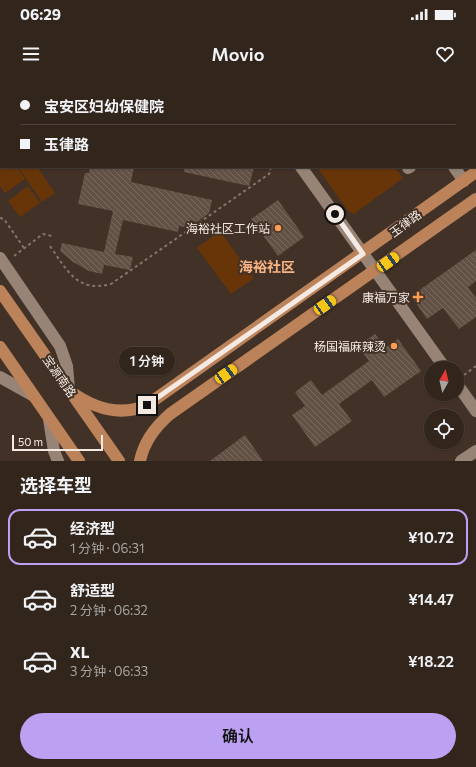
<!DOCTYPE html>
<html lang="zh">
<head>
<meta charset="utf-8">
<style>
  body { margin:0; font-family:Commissioner,"Noto Sans SC",sans-serif; background:#392d25; color:#f1f3f6; height:100vh; display:flex; flex-direction:column; font-size:15px; white-space:nowrap }
  * { box-sizing:border-box; margin:0 }
  p { font-size:13px; color:#a8a5a3 }
  .icon { flex:none; width:22px; height:22px; fill:none; stroke:currentColor; stroke-width:2; stroke-linecap:round; stroke-linejoin:round }
  .map { position:relative; height:381px; overflow:hidden }
  .panel { display:flex; flex-direction:column; background:#31251c; flex:1 }
  .panel>* { flex:none }
  .top-card { position:absolute; left:0px; top:0px; width:476px; height:88px; box-shadow:0 1px 3px #0004,0 0 0 1px #4c423b; display:grid; align-content:center; height:88px; padding:0 20px; background:#31251c }
  .needle { width:26px; rotate:8deg }
  .tools { position:absolute; left:424px; top:281px; display:grid; gap:8px }
  .tools a { display:grid; place-items:center; width:40px; height:40px; border-radius:50%; background:#31251c; box-shadow:0 1px 3px #0004,0 0 0 1px #4c423b; font-size:20px }
  .scale { position:absolute; left:12px; bottom:10px; width:91px; box-sizing:border-box; padding-left:4px; border:2px solid #f5eae3; border-top:0; font-size:11px; line-height:14px; white-space:nowrap; color:#f5eae3; -webkit-text-stroke:3px #413126; paint-order:stroke }
  .end { position:absolute; width:18px; height:18px; margin:-9px; border:5px solid #f5eae3; background:#111; box-shadow:0 0 0 2px #111 }
  .from { border-radius:50% }
  .bubble { position:absolute; height:28px; border-radius:14px; background:#31251c; box-shadow:0 1px 3px #0004,0 0 0 1px #4c423b; font-size:13px; font-weight:600; line-height:28px; text-align:center }
  .car { position:absolute; width:12px; height:24px; margin:-12px -6px; border-radius:5px; box-shadow:0 0 3px 1px #0007; background:linear-gradient(#f5c518 24%,#345 0 40%,#f5c518 0 76%,#345 0 86%,#f5c518 0) }
  .top-card b { display:flex; align-items:center; gap:14px; height:38px; font-size:15px }
  .top-card b+b { border-top:1px solid #4c423b }
  .top-card i { width:10px; height:10px; background:#f1f3f6 }
  ul { padding:0; list-style:none }
  li { display:flex; align-items:center; gap:12px; height:56px; margin:0 8px 6px; padding:0 12px; border:2px solid transparent; border-radius:12px }
  li div { flex:1 }
  li b { display:block; font-size:15px }
  li em { font-style:normal; font-weight:600 }
  li.selected { border-color:#bca0f2 }
  li>.icon { width:36px; height:36px; stroke-width:1.5 }
  h2 { padding:0 20px; font-size:18px; line-height:48px }
  .button { display:flex; gap:8px; margin-top:auto; padding:8px 20px }
  .button a { flex:1; height:46px; border-radius:24px; background:#bca0f2; color:#111; font-size:16px; font-weight:600; line-height:46px; text-align:center }
  .status { display:flex; justify-content:space-between; align-items:center; height:28px; padding:0 20px; background:#31251c; direction:ltr }
  .status svg { height:11px; fill:currentColor }
  header { display:flex; justify-content:space-between; align-items:center; height:52px; padding:0 20px; background:#31251c; font-size:18px; font-weight:600 }
  .map>svg:first-child { display:block }
  .green { fill:#683509 }
  .building { fill:url(#building-back-hatch) }
  .lines { fill:none; stroke-linecap:round; stroke-linejoin:round }
  .path { stroke:#84766d; stroke-width:2; stroke-dasharray:3 3; stroke-linecap:butt }
  .minor { stroke:#978477; stroke-width:12 }
  .major { stroke:#bc835a; stroke-width:12 }
  .route { stroke:#f5eae3; stroke-width:5 }
  .poi-dot { fill:#fd9d54; stroke:#413126; stroke-width:1.5 }
  .labels { text-anchor:middle; dominant-baseline:central; stroke-width:4; stroke-linejoin:round; paint-order:stroke }
  .street-label { font-size:12px; fill:#f5eae3; stroke:#413126 }
  .poi-label { font-size:12px; fill:#f5eae3; stroke:#413126; text-anchor:end }
  .quarter-label { font-size:14px; font-weight:bold; fill:#f8b485; stroke:#413126 }
</style>
</head>
<body>
<div class="status"><b>06:29</b><svg viewBox="0 0 49 12"><path d="M0 12V9h3v3zM5 12V6h3v6zM10 12V3h3v9zM15 12V0h3v12zM26 1h20v11H26zM47 4h2v5h-2z"/></svg></div>
<header><svg class="icon" aria-label="menu" viewBox="0 0 24 24"><path d="M4 6h16M4 12h16M4 18h16"/></svg>Movio<svg class="icon" aria-label="heart" viewBox="0 0 24 24"><path d="M12 20l-8-8c-3-5 5-10 8-4 3-6 11-1 8 4z"/></svg></header>
<div class="map">
<svg width="476" height="381" viewBox="0 0 476 381">
  <defs>
    <pattern id="building-back-hatch" width="6" height="6" patternUnits="userSpaceOnUse"><rect width="6" height="6" fill="#625145"/><path d="M-1 5l2 2M0 0l6 6M5-1l2 2" fill="none" stroke="#796a60"/></pattern>
  </defs>
  <rect width="100%" height="100%" fill="#413126"/>
  <g class="green">
    <path d="M 0,64 L 1,87 L 17,87 L 25,99 L 5,113 L 0,106 Z"/>
    <path d="M 18,87 L 37,87 L 55,113 L 42,122 Z"/>
    <path d="M 317,87 L 400,87 L 397,90 L 403,98 L 354,134 L 348,131 Z"/>
    <path d="M 28,106 L 40,123 L 20,137 L 8,121 Z"/>
    <path d="M 220,151 L 254,198 L 231,214 L 197,168 Z"/>
  </g>
  <g class="building">
    <path d="M 90,87 L 134,87 L 131,102 L 212,120 L 209,133 L 197,142 L 190,140 L 188,148 L 179,146 L 178,152 L 123,140 L 115,174 L 133,177 L 130,190 L 104,185 L 102,194 L 89,191 L 73,182 L 60,171 L 62,163 L 104,172 L 113,131 L 78,124 L 85,93 L 89,93 Z"/>
    <path d="M 184,87 L 254,87 L 249,106 L 184,92 Z"/>
    <path d="M 278,120 L 304,157 L 278,176 L 251,139 Z"/>
    <path d="M 476,170 L 476,201 L 468,207 L 476,218 L 476,237 L 459,249 L 443,228 L 427,239 L 411,216 Z"/>
    <path d="M 375,254 L 385,268 L 398,259 L 421,291 L 384,317 L 372,300 L 339,324 L 352,341 L 315,367 L 292,335 L 305,326 L 295,312 L 311,300 L 322,315 L 369,281 L 358,266 Z"/>
    <path d="M 245,355 L 263,381 L 210,381 Z"/>
  </g>
  <g class="lines">
    <g class="path">
      <path d="M 207,0 L 208,1"/>
      <path d="M 432,1 L 433,0"/>
      <path d="M 0,138 L 4,139 L 24,168"/>
      <path d="M 50,166 C 67,190 77,213 111,204 L 269,94 L 271,90 L 269,87"/>
      <path d="M 14,176 L 43,154 L 52,156"/>
      <path d="M 464,295 L 476,286"/>
    </g>
    <g class="minor">
      <path d="M 239,0 L 239,1"/>
      <path d="M 263,0 L 264,1"/>
      <path d="M 393,0 L 394,1"/>
      <path d="M 343,1 L 344,0"/>
      <path d="M 459,1 L 461,0"/>
      <path d="M 475,12 L 476,14"/>
      <path d="M 475,38 L 476,39"/>
      <path d="M 301,87 L 445,288"/>
      <path d="M 454,87 L 464,101"/>
      <path d="M 408,88 L 410,87"/>
      <path d="M 0,178 L 60,266 L 67,286 L 69,309"/>
      <path d="M 0,297 L 32,315"/>
      <path d="M 457,304 L 476,331"/>
      <path d="M 49,339 L 54,371 L 58,381"/>
      <path d="M 461,381 L 476,371"/>
    </g>
    <g class="major">
      <path d="M 0,211 L 119,381"/>
      <path d="M 0,267 L 79,381"/>
      <path d="M 70,311 C 93,328 120,337 147,325 L 476,92"/>
      <path d="M 140,381 C 144,361 155,347 170,334 L 476,119"/>
    </g>
  </g>
  <g class="lines">
    <path class="route" d="M 147,325 L 363,174 L 335,134"/>
  </g>
  <g class="poi-dot">
    <circle cx="278" cy="148" r="4"/>
    <path d="M416 211h4v4h4v4h-4v4h-4v-4h-4v-4h4z"/>
    <circle cx="394" cy="266" r="4"/>
  </g>
  <g class="labels">
    <g class="street-label">
      <text transform="translate(405 143) rotate(-36)">玉律路</text>
      <text transform="translate(60 296) rotate(55)">宝源南路</text>
    </g>
    <g class="poi-label">
      <text x="270" y="148">海裕社区工作站</text>
      <text x="410" y="217">康福万家</text>
      <text x="386" y="266">杨国福麻辣烫</text>
    </g>
    <g class="quarter-label">
      <text x="267" y="186">海裕社区</text>
    </g>
  </g>
</svg>
<div class="tools">
<a><svg class="needle" viewBox="-14 -14 28 28"><path d="M0-13l5 13h-10z" fill="#e53935"/><path d="M0 13l5-13h-10z" fill="#a8a5a3"/></svg></a>
<a><svg class="icon" aria-label="locate" viewBox="0 0 24 24"><circle cx="12" cy="12" r="6"/><path d="M12 2v4M12 18v4M2 12h4M18 12h4"/></svg></a>
</div>
<div class="scale">50 m</div>
<i class="end from" style="left:335px;top:134px"></i>
<i class="end" style="left:147px;top:325px"></i>
<div class="bubble" style="left:119px;top:267px;width:56px">1 分钟</div>
<i class="car" style="left:388px;top:182px;rotate:55deg"></i>
<i class="car" style="left:325px;top:225px;rotate:55deg"></i>
<i class="car" style="left:226px;top:294px;rotate:55deg"></i>
<div class="top-card">
<b><i class="from"></i>宝安区妇幼保健院</b>
<b><i></i>玉律路</b>
</div>
</div>
<section class="panel">
<h2>选择车型</h2>
<ul>
<li class="selected"><svg class="icon" aria-label="car" viewBox="0 0 24 24"><path d="M5 17H2v-5l4-1 3-4h7l3 4 3 1v5h-3M9 17h6M6 11h13"/><circle cx="7" cy="17" r="2"/><circle cx="17" cy="17" r="2"/></svg><div><b>经济型</b><p>1 分钟 · 06:31</p></div><em>¥10.72</em></li>
<li><svg class="icon" aria-label="car" viewBox="0 0 24 24"><path d="M5 17H2v-5l4-1 3-4h7l3 4 3 1v5h-3M9 17h6M6 11h13"/><circle cx="7" cy="17" r="2"/><circle cx="17" cy="17" r="2"/></svg><div><b>舒适型</b><p>2 分钟 · 06:32</p></div><em>¥14.47</em></li>
<li><svg class="icon" aria-label="car" viewBox="0 0 24 24"><path d="M5 17H2v-5l4-1 3-4h7l3 4 3 1v5h-3M9 17h6M6 11h13"/><circle cx="7" cy="17" r="2"/><circle cx="17" cy="17" r="2"/></svg><div><b>XL</b><p>3 分钟 · 06:33</p></div><em>¥18.22</em></li>
</ul>
<div class="button"><a>确认</a></div>
</section>
</body>
</html>
